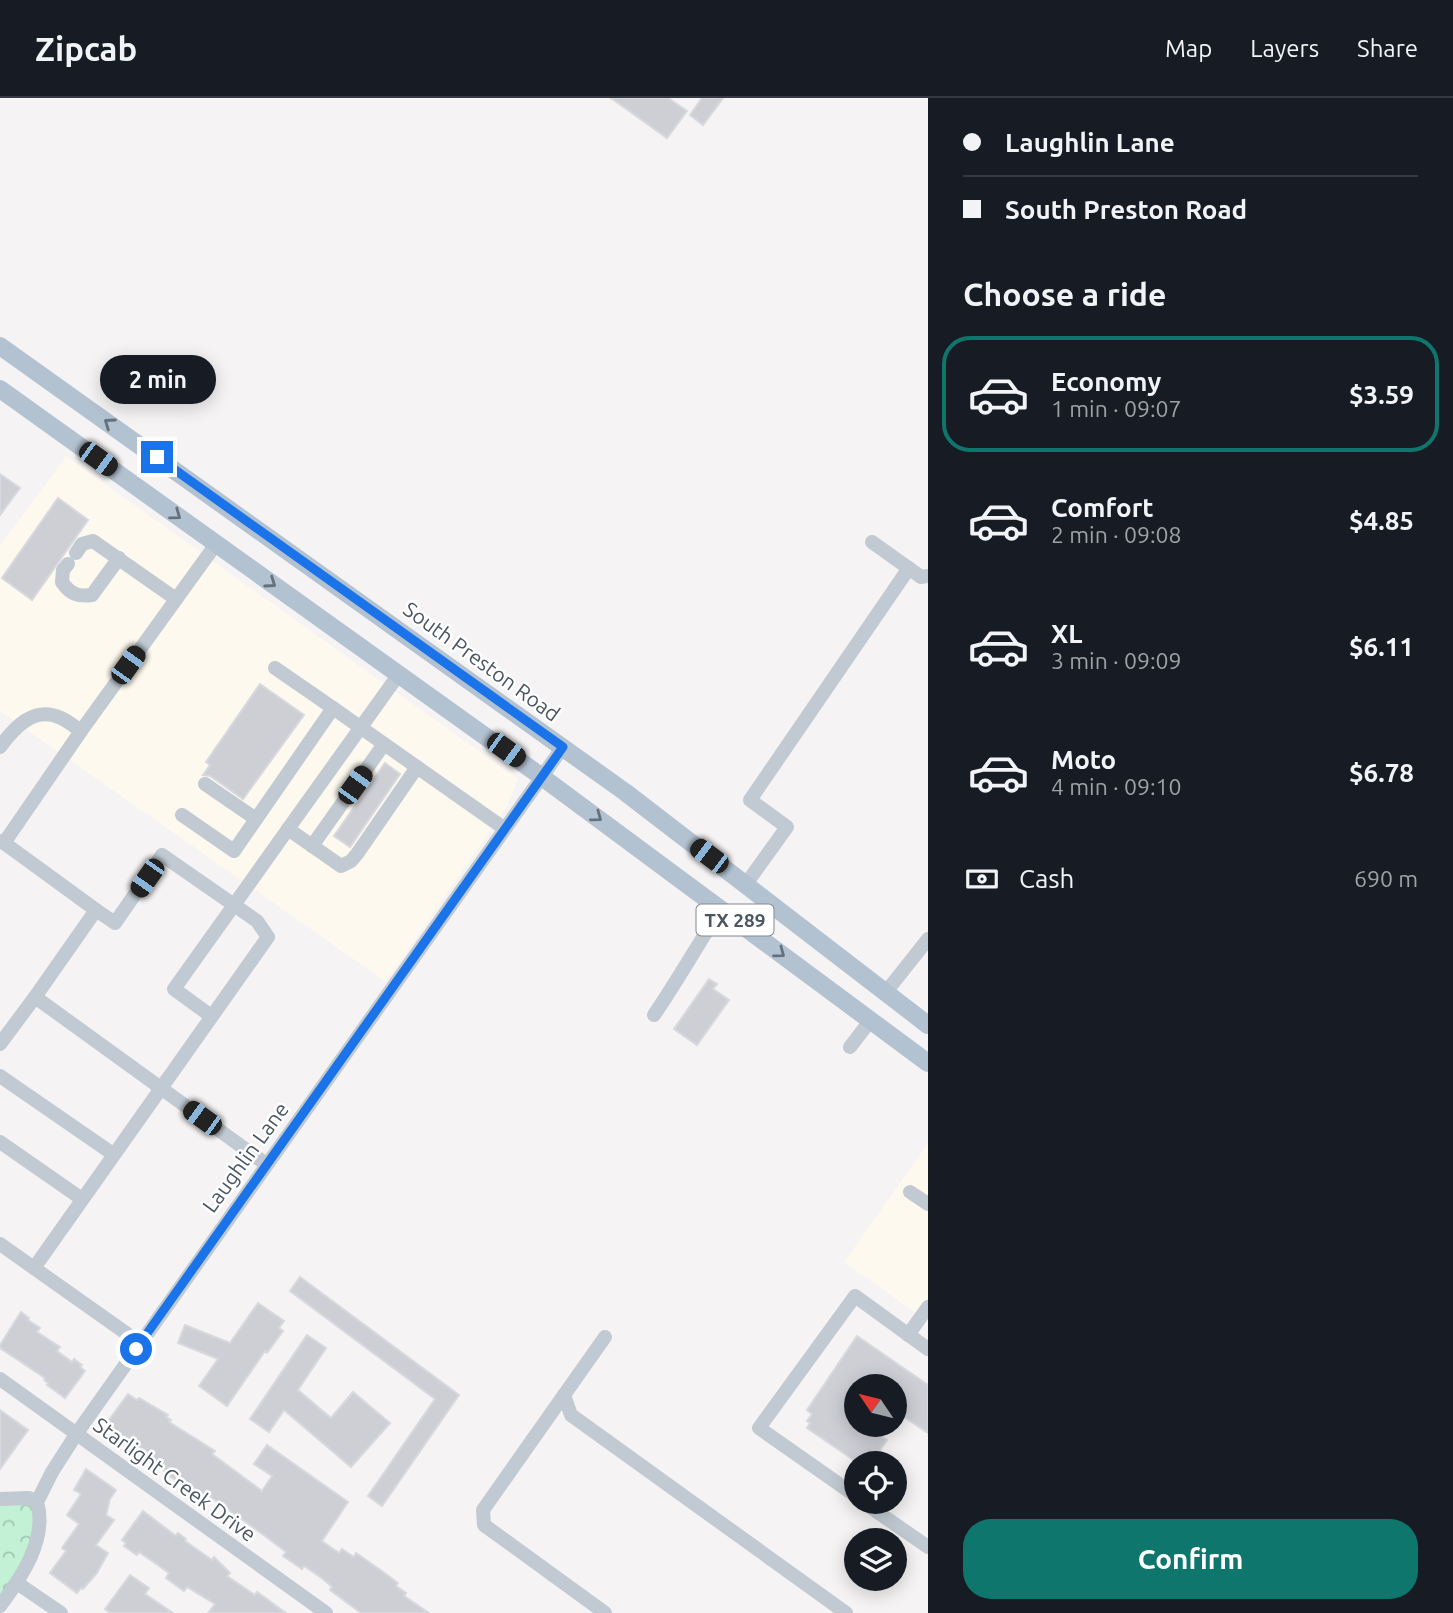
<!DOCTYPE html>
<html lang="en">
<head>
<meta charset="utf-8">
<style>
  body { margin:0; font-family:Ubuntu,sans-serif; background:#20242c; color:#f1f3f6; height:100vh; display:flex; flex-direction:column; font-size:26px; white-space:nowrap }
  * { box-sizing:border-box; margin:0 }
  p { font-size:23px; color:#9ea1a6 }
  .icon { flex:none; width:38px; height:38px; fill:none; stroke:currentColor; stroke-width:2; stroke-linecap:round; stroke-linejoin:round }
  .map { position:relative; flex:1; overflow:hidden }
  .panel { display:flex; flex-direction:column; background:#171b24; width:525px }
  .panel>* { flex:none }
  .banner { display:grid; align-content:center; height:154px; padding:0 35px; background:#171b24 }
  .needle { width:46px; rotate:305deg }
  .buttons { position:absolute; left:844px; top:1276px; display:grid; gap:14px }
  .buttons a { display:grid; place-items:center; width:63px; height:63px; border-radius:50%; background:#171b24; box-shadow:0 4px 18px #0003; font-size:35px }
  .end { position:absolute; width:32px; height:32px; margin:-16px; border:9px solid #1a73e8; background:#fff; box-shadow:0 0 0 4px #fff }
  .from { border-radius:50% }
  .bubble { position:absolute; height:49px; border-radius:24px; background:#171b24; box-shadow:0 4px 18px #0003; font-size:23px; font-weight:700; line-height:49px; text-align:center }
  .car { position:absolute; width:21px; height:42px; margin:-21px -10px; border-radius:9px; box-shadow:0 0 5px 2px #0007; background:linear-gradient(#222 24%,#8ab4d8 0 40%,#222 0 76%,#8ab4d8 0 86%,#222 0) }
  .banner b { display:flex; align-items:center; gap:24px; height:66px; font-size:26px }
  .banner b+b { border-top:2px solid #363941 }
  .banner i { width:18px; height:18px; background:#f1f3f6 }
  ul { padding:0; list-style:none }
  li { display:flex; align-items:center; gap:21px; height:116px; margin:0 14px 10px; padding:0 21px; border:4px solid transparent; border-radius:28px }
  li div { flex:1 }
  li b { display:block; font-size:26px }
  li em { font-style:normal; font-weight:700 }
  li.active { border-color:#0f766e }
  li>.icon { width:63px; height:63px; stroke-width:1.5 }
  h2 { padding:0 35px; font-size:32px; line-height:84px }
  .pay { display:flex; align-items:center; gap:18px; height:77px; padding:0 35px; font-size:26px }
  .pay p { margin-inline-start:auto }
  .cta { display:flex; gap:14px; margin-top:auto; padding:14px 35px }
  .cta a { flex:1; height:80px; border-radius:28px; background:#0f766e; color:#fff; font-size:28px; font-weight:700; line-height:80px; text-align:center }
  header { display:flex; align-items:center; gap:42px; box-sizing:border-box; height:98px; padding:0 35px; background:#171b24; border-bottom:2px solid #363941 }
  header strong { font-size:33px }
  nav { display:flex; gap:38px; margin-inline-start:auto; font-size:24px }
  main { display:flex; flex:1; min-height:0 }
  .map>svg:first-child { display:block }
  .commercial { fill:#fdf9ef }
  .park { fill:url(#park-crowns) }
  .building { fill:#cdcfd5; stroke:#d7d9de; stroke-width:2 }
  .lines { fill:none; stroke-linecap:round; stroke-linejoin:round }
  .minor { stroke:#c1cad2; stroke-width:14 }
  .major { stroke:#b3c2d1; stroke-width:18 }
  .oneway { stroke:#64717d }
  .route { stroke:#1a73e8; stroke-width:9 }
  .labels { text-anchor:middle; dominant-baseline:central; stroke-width:5; stroke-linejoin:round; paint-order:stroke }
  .shield { fill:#fff; stroke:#808990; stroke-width:2 }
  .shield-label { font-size:19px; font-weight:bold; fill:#4a5661 }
  .street-label { font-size:21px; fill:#4a5661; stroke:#fff }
</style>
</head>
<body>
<header>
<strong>Zipcab</strong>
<nav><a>Map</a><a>Layers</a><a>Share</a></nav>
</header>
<main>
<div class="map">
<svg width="928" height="1515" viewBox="0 0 928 1515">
  <defs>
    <pattern id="park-crowns" width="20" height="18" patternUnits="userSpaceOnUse" patternTransform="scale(1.75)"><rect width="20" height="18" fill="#c3f1d5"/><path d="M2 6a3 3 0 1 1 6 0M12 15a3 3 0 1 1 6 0" fill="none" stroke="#a0c6b0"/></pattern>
  </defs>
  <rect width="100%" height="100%" fill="#f5f3f3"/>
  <g class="commercial">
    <path d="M 66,358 L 518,681 L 508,707 L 386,884 L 0,613 L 0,448 Z"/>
    <path d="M 928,1045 L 928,1221 L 927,1223 L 844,1164 Z"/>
  </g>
  <path class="park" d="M 0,1401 L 37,1404 L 36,1441 L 0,1508 Z"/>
  <g class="building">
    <path d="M 611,0 L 668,0 L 687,13 L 667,40 Z"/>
    <path d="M 702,0 L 723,0 L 703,27 L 690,17 Z"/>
    <path d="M 0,376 L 20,390 L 0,417 Z"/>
    <path d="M 58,400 L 88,422 L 32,502 L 2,480 Z"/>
    <path d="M 260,586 L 304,617 L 243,701 L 210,678 L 203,677 L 210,667 L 206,664 Z"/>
    <path d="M 385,665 L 400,676 L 350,749 L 334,738 Z"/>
    <path d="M 709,881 L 717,886 L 713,891 L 729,902 L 697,947 L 674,931 Z"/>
    <path d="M 300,1179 L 459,1297 L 382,1408 L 368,1398 L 435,1301 L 290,1193 Z"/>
    <path d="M 258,1205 L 284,1223 L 279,1230 L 283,1233 L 267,1255 L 265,1253 L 227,1308 L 199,1288 L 218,1261 L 178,1245 L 185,1227 L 230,1245 Z"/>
    <path d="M 21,1214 L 29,1220 L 28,1222 L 40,1230 L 37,1234 L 60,1249 L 57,1253 L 72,1264 L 74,1261 L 82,1267 L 80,1269 L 85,1273 L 65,1300 L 47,1287 L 48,1285 L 44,1282 L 45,1280 L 0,1250 L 0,1247 Z"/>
    <path d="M 307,1237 L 326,1250 L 298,1292 L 331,1320 L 353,1294 L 390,1325 L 351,1369 L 284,1312 L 269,1334 L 250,1321 Z"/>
    <path d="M 857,1238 L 928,1287 L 928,1335 L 894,1312 L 894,1288 L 856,1288 L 856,1307 L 850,1316 L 856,1320 L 856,1326 L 864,1326 L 887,1342 L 875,1359 L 871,1356 L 865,1365 L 858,1365 L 807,1330 L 810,1325 L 807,1323 L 812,1316 L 807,1312 Z"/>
    <path d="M 128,1296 L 137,1302 L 139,1300 L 168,1317 L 166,1319 L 171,1322 L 169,1324 L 215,1353 L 212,1356 L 262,1393 L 272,1378 L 254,1366 L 267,1347 L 348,1404 L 322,1443 L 339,1455 L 342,1451 L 354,1459 L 356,1455 L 379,1471 L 398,1485 L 396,1488 L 406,1495 L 404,1498 L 429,1515 L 361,1515 L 330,1492 L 332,1489 L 323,1481 L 304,1468 L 302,1471 L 283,1458 L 286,1454 L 265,1438 L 205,1395 L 203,1397 L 191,1388 L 189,1391 L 171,1379 L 149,1359 L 151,1357 L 106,1326 Z"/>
    <path d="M 0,1312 L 28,1332 L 0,1371 Z"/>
    <path d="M 86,1371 L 116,1392 L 110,1401 L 106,1417 L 114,1422 L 96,1447 L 108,1455 L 97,1475 L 83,1491 L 81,1490 L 77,1495 L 50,1475 L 66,1453 L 62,1450 L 79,1426 L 67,1417 L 81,1396 L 74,1392 Z"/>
    <path d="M 143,1413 L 176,1438 L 178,1435 L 186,1441 L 185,1443 L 212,1462 L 214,1459 L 230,1475 L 227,1478 L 255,1497 L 257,1494 L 286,1515 L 208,1515 L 215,1506 L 187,1489 L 184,1493 L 166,1480 L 169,1475 L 139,1454 L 137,1457 L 124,1448 L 126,1445 L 122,1442 Z"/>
    <path d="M 130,1477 L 149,1490 L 145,1496 L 173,1515 L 110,1515 L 105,1511 Z"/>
  </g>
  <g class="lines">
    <g class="minor">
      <path d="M 872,444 L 921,479 L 928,478"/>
      <path d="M 76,455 L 82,446 L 93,443 L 176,501"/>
      <path d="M 68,466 L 63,472 L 62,484 C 70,496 78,499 92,497 L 119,460"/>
      <path d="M 399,576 L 288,731 L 341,768 L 351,763 L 357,756 L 417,669"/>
      <path d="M 333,610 L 505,731"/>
      <path d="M 0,649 C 14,630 34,607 61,620 C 68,623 75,629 81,633"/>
      <path d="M 205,686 L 256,721"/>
      <path d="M 182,717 L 234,753 L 333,610 L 275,570"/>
      <path d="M 0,743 L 4,745 L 81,633 L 216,446"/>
      <path d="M 4,745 L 96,812"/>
      <path d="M 312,748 L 384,646"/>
      <path d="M 746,786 L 787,729 L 750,702 L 909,470"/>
      <path d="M 886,894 L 928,841"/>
      <path d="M 35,899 L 96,812 L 115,825 L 162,757 L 234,807 L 174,891 L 211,918"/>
      <path d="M 654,917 C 678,882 698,846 721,811"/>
      <path d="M 0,946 L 35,899 L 266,1066"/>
      <path d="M 850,949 L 870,923"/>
      <path d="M 0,978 L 113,1056"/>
      <path d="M 0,1044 L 82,1101"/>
      <path d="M 910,1094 L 928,1106"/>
      <path d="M 0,1146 L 140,1245"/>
      <path d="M 34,1170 L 268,839 L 257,823 L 234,807 L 288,731"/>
      <path d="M 908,1237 L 928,1209"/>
      <path d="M 605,1239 L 564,1297 L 571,1317 L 846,1515"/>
      <path d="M 0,1281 L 326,1515"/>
      <path d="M 564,1297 L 483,1412 L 484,1427 L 605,1515"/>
      <path d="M 856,1398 L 759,1330 L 855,1198 L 928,1251"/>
      <path d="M 0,1401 L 29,1400 L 37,1404"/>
      <path d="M 863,1404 L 928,1449"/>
      <path d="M 17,1485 L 61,1515"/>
      <path d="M 0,1508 C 21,1480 48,1441 37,1404 L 52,1374 L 77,1335 L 563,649"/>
    </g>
    <g class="major">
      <path d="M 0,248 L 625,694 L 928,927"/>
      <path d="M 0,291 L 542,679 L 928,965"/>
    </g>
  </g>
  <defs><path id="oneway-chevron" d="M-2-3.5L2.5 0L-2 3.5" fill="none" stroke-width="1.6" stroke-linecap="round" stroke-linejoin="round" transform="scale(1.75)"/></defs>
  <g class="oneway">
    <use href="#oneway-chevron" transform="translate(109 325) rotate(-145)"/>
    <use href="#oneway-chevron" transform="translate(176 417) rotate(36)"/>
    <use href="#oneway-chevron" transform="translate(271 485) rotate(35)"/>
    <use href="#oneway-chevron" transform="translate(597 719) rotate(37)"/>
    <use href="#oneway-chevron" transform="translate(780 855) rotate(37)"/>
  </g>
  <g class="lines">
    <path class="route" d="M 136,1251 L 563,649 L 157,359"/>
  </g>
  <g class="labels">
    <rect class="shield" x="696.5" y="806.5" width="77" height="31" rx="5"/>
    <g class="shield-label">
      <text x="735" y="822">TX 289</text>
    </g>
    <g class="street-label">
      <text transform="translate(482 563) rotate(36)">South Preston Road</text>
      <text transform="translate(245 1059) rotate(-54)">Laughlin Lane</text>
      <text transform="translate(175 1381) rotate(36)">Starlight Creek Drive</text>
    </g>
  </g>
</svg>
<div class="buttons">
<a><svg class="needle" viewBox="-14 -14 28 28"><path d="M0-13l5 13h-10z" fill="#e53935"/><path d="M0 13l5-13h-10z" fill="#9ea1a6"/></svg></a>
<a><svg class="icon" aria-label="locate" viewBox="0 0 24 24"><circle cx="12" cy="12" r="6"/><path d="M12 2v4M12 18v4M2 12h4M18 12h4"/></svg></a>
<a><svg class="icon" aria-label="layers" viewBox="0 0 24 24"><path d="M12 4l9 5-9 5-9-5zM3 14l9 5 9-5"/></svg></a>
</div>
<i class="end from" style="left:136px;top:1251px"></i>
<i class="end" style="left:157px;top:359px"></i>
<div class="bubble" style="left:100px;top:257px;width:116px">2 min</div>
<i class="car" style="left:98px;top:361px;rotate:126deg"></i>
<i class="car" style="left:128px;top:567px;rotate:36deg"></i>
<i class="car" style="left:506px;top:652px;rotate:126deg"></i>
<i class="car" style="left:355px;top:687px;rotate:36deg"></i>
<i class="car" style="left:709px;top:758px;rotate:307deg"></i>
<i class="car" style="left:147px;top:780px;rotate:215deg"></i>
<i class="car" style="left:202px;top:1020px;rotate:306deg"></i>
</div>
<section class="panel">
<div class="banner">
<b><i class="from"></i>Laughlin Lane</b>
<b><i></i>South Preston Road</b>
</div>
<h2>Choose a ride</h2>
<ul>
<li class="active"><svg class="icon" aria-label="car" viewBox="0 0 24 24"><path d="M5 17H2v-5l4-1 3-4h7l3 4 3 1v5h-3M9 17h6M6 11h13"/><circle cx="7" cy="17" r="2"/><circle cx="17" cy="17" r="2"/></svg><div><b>Economy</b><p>1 min · 09:07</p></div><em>$3.59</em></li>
<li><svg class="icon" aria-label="car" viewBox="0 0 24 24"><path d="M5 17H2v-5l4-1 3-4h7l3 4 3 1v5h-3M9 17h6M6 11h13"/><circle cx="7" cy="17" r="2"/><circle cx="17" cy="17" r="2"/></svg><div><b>Comfort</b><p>2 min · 09:08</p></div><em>$4.85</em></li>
<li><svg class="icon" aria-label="car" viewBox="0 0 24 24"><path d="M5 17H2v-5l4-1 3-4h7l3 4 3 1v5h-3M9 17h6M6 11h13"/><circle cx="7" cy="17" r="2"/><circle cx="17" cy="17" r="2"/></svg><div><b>XL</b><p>3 min · 09:09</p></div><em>$6.11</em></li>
<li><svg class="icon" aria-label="car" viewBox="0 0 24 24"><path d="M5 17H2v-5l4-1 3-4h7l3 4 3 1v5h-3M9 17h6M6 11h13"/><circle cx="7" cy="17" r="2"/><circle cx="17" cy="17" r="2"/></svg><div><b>Moto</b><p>4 min · 09:10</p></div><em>$6.78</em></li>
</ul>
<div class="pay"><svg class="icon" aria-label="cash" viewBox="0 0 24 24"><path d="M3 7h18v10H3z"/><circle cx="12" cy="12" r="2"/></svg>Cash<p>690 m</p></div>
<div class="cta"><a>Confirm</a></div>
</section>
</main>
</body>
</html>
